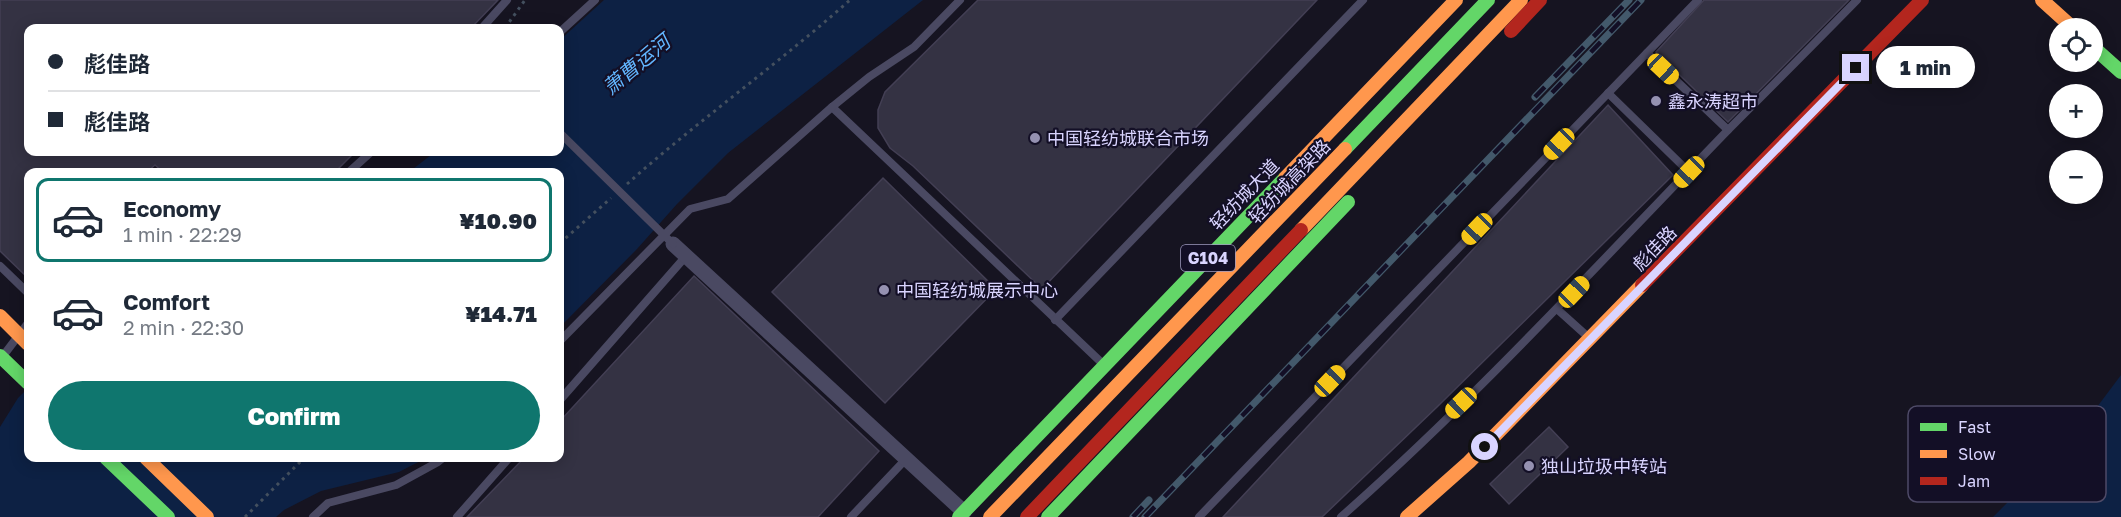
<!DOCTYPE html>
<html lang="en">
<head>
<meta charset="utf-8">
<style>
  body { margin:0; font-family:"Golos Text","Noto Sans SC",sans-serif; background:#f6f6f7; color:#1f2937; height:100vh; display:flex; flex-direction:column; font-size:22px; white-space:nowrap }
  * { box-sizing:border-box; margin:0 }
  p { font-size:20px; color:#747a83 }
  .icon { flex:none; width:33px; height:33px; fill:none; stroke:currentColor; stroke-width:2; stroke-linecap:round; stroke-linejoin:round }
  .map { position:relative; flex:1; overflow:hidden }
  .drawer { position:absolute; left:24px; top:168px; width:540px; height:294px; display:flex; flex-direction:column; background:#fff; border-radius:12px; box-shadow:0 3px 15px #0003 }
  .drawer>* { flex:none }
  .banner { position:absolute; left:24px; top:24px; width:540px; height:132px; border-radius:12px; box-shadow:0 3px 15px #0003; display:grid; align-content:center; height:132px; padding:0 24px; background:#fff }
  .tools { position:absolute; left:2049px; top:18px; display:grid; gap:12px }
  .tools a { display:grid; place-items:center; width:54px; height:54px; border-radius:50%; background:#fff; box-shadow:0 3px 15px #0003; font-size:30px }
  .end { position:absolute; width:27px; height:27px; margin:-14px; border:8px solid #d9d4ff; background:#111; box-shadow:0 0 0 3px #111 }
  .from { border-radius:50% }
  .bubble { position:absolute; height:42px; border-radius:21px; background:#fff; box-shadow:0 3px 15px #0003; font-size:20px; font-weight:800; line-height:42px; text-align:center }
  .car { position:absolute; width:18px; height:36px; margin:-18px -9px; border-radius:8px; box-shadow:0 0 4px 2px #0007; background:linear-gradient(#f5c518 24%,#345 0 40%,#f5c518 0 76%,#345 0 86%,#f5c518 0) }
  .banner b { display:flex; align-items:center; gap:21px; height:57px; font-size:22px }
  .banner b+b { border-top:2px solid #e0e1e3 }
  .banner i { width:15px; height:15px; background:#1f2937 }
  ul { padding:10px 0 0; list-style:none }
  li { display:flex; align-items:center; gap:18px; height:84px; margin:0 12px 9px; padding:0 12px; border:3px solid transparent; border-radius:12px }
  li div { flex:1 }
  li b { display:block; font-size:22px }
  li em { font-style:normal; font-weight:800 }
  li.selected { border-color:#0f766e }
  li>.icon { width:54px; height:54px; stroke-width:1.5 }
  .cta { display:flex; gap:12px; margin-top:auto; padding:12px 24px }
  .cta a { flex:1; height:69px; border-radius:36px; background:#0f766e; color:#fff; font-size:24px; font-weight:800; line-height:69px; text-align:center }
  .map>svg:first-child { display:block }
  .water { fill:#0d2144 }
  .building { fill:#343243; stroke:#433f54; stroke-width:1.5 }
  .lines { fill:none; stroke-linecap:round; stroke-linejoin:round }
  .path { stroke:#44505f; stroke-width:3; stroke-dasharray:3 4.5; stroke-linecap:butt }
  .lane { stroke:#4a4962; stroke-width:8 }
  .street { stroke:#4a4962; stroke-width:15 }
  .fast { stroke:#63d668; stroke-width:14 }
  .slow { stroke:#ff974d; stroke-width:14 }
  .jam { stroke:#b3261e; stroke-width:14 }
  .rail-casing { stroke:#43596b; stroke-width:7 }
  .rail { stroke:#130f26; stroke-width:4.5; stroke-dasharray:14; stroke-linecap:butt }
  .lane-bridge { stroke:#4a4962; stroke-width:8 }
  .fast-bridge { stroke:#63d668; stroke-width:14 }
  .slow-bridge { stroke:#ff974d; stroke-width:14 }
  .route { stroke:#d9d4ff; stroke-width:8 }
  .poi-dot { fill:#9591b1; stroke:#130f26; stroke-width:2 }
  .labels { text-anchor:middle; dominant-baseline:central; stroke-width:4.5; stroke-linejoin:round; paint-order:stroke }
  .shield { fill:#130f26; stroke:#9e99be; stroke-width:1.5 }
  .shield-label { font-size:16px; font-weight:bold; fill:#d9d4ff }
  .poi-label { font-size:18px; fill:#d9d4ff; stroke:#130f26; text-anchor:start }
  .street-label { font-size:18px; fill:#d9d4ff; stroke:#130f26 }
  .water-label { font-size:20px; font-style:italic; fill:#62b6ff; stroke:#130f26 }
  .key { fill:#130f26; stroke:#4e4a67; stroke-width:1.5 }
  .key-label { font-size:16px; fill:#d9d4ff }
</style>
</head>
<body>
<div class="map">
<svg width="2121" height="517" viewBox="0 0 2121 517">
  <rect width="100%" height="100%" fill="#161421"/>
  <g class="water">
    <path d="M 604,0 L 923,0 L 728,153 L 677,204 L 637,249 L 560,327 L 560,172 L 409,172 L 435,152 L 560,152 L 560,40 Z"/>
    <path d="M 2121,375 L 2121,517 L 1993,517 L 2079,431 Z"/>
    <path d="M 28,388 L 28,458 L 426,458 L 399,472 L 321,491 L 284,510 L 276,517 L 0,517 L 0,427 L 18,398 Z"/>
  </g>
  <g class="building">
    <path d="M 0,0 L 498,0 L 471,28 L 28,28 L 28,152 L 355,152 L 335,172 L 163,172 L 155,165 L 147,172 L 28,172 L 28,278 L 0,251 Z"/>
    <path d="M 978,0 L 1317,0 L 1042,289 L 913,166 L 890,148 L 878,128 L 878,110 L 885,92 Z"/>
    <path d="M 1704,0 L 1849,0 L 1728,122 L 1656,52 Z"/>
    <path d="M 1608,105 L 1673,175 L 1437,407 L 1322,517 L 1223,517 Z"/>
    <path d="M 883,178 L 996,289 L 885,403 L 772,292 Z"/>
    <path d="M 694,276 L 879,451 L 818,517 L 467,517 L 524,458 L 560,458 L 560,421 Z"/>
    <path d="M 1549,427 L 1568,447 L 1509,504 L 1490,484 Z"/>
  </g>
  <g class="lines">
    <g class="path">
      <path d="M 505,28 L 525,0"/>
      <path d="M 627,184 C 699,120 778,64 850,0"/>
      <path d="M 560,243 L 611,198"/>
      <path d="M 245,517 L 304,458"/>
    </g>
    <g class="lane">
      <path d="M 482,28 L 507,0"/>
      <path d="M 560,32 L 595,0"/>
      <path d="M 1647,53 L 1728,130"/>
      <path d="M 1608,93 L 1689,172"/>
      <path d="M 832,107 L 1103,364"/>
      <path d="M 349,172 L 371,152"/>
      <path d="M 0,266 L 28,293"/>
      <path d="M 1557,309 L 1587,336"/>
      <path d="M 1055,320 L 1363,0"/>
      <path d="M 560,341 L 690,209 L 728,199 L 832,107 L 869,77 L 914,47 L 960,0"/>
      <path d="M 3,356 L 28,323"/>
      <path d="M 560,400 L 686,256"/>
      <path d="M 313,517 L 328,503 L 396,485 L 438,462 L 443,458"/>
      <path d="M 457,517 L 509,458"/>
      <path d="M 851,517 L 906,459"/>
      <path d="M 1199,517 L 1698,0"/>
      <path d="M 1341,517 C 1478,396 1602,260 1729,129 C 1772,86 1815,43 1857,0"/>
    </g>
    <path class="street" d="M 673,244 L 964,512"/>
    <g class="fast">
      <path d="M 2092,46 L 2121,72"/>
      <path d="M 1345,149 L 1488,0"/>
      <path d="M 106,458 L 168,517"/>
      <path d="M 959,517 L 1285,178"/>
      <path d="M 1048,517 L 1348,202"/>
    </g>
    <g class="slow">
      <path d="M 2042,0 L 2073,28"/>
      <path d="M 1285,178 L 1456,0"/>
      <path d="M 1301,230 L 1521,0"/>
      <path d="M 146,458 L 207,517"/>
      <path d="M 990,517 L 1345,149"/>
      <path d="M 1407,517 L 1469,462 L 1642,285"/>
    </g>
    <g class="jam">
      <path d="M 1511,31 L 1540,0"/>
      <path d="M 1642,285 L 1922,0"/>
      <path d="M 1027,517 L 1301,230"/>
    </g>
    <defs>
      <g id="rail">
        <path d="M 1535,97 L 1629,0"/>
        <path d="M 1133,517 L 1149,500"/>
        <path d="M 1145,517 L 1641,0"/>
      </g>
    </defs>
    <use href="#rail" class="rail-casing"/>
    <use href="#rail" class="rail"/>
    <path class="lane-bridge" d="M 560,133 L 673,244"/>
    <path class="fast-bridge" d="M 0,356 L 28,383"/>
    <path class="slow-bridge" d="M 0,316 L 28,344"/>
  </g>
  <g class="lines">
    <path class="route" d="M 1485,447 L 1856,68"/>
  </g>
  <g class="poi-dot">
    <circle cx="1656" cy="101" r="6"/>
    <circle cx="1035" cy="138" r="6"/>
    <circle cx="884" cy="290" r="6"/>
    <circle cx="1529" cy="466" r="6"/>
  </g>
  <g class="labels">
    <rect class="shield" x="1181" y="245" width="54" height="26" rx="4.5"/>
    <g class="shield-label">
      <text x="1208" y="258">G104</text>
    </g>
    <g class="poi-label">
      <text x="1668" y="101">鑫永涛超市</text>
      <text x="1047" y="138">中国轻纺城联合市场</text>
      <text x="896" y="290">中国轻纺城展示中心</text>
      <text x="1541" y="466">独山垃圾中转站</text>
    </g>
    <g class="street-label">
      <text transform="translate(1289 181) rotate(-46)">轻纺城高架路</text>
      <text transform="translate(1244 194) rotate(-46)">轻纺城大道</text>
      <text transform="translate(1654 248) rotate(-46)">彪佳路</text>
    </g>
    <g class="water-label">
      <text transform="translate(636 64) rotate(-40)">萧曹运河</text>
    </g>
  </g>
  <rect x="1908" y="406" width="198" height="96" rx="9" class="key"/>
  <rect x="1920" y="423" width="27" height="8" fill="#63d668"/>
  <rect x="1920" y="450" width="27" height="8" fill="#ff974d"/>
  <rect x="1920" y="477" width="27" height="8" fill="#b3261e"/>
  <g class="key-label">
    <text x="1958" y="433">Fast</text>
    <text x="1958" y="460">Slow</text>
    <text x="1958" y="487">Jam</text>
  </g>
</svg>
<div class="tools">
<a><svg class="icon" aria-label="locate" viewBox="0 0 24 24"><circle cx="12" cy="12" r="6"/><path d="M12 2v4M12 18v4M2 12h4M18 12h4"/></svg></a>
<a>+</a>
<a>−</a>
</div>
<i class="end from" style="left:1485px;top:447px"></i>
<i class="end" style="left:1856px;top:68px"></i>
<div class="bubble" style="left:1876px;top:46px;width:99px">1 min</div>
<i class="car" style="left:1663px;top:69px;rotate:133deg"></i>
<i class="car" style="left:1559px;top:144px;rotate:224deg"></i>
<i class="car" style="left:1689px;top:172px;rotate:224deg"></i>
<i class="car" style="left:1477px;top:229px;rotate:224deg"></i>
<i class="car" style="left:1574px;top:292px;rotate:44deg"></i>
<i class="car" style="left:1330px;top:381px;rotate:44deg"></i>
<i class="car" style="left:1461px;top:403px;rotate:226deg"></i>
<div class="banner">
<b><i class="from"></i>彪佳路</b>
<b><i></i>彪佳路</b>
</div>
<section class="drawer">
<ul>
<li class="selected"><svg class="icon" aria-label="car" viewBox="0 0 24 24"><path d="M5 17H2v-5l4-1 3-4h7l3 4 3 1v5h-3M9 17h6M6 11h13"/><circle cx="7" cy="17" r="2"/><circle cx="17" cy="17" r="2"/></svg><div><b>Economy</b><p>1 min · 22:29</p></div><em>¥10.90</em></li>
<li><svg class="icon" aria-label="car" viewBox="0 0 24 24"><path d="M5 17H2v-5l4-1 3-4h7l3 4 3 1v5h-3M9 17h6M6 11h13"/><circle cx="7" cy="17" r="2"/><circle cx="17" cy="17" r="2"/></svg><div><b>Comfort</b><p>2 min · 22:30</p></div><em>¥14.71</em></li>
</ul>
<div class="cta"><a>Confirm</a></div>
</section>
</div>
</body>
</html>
